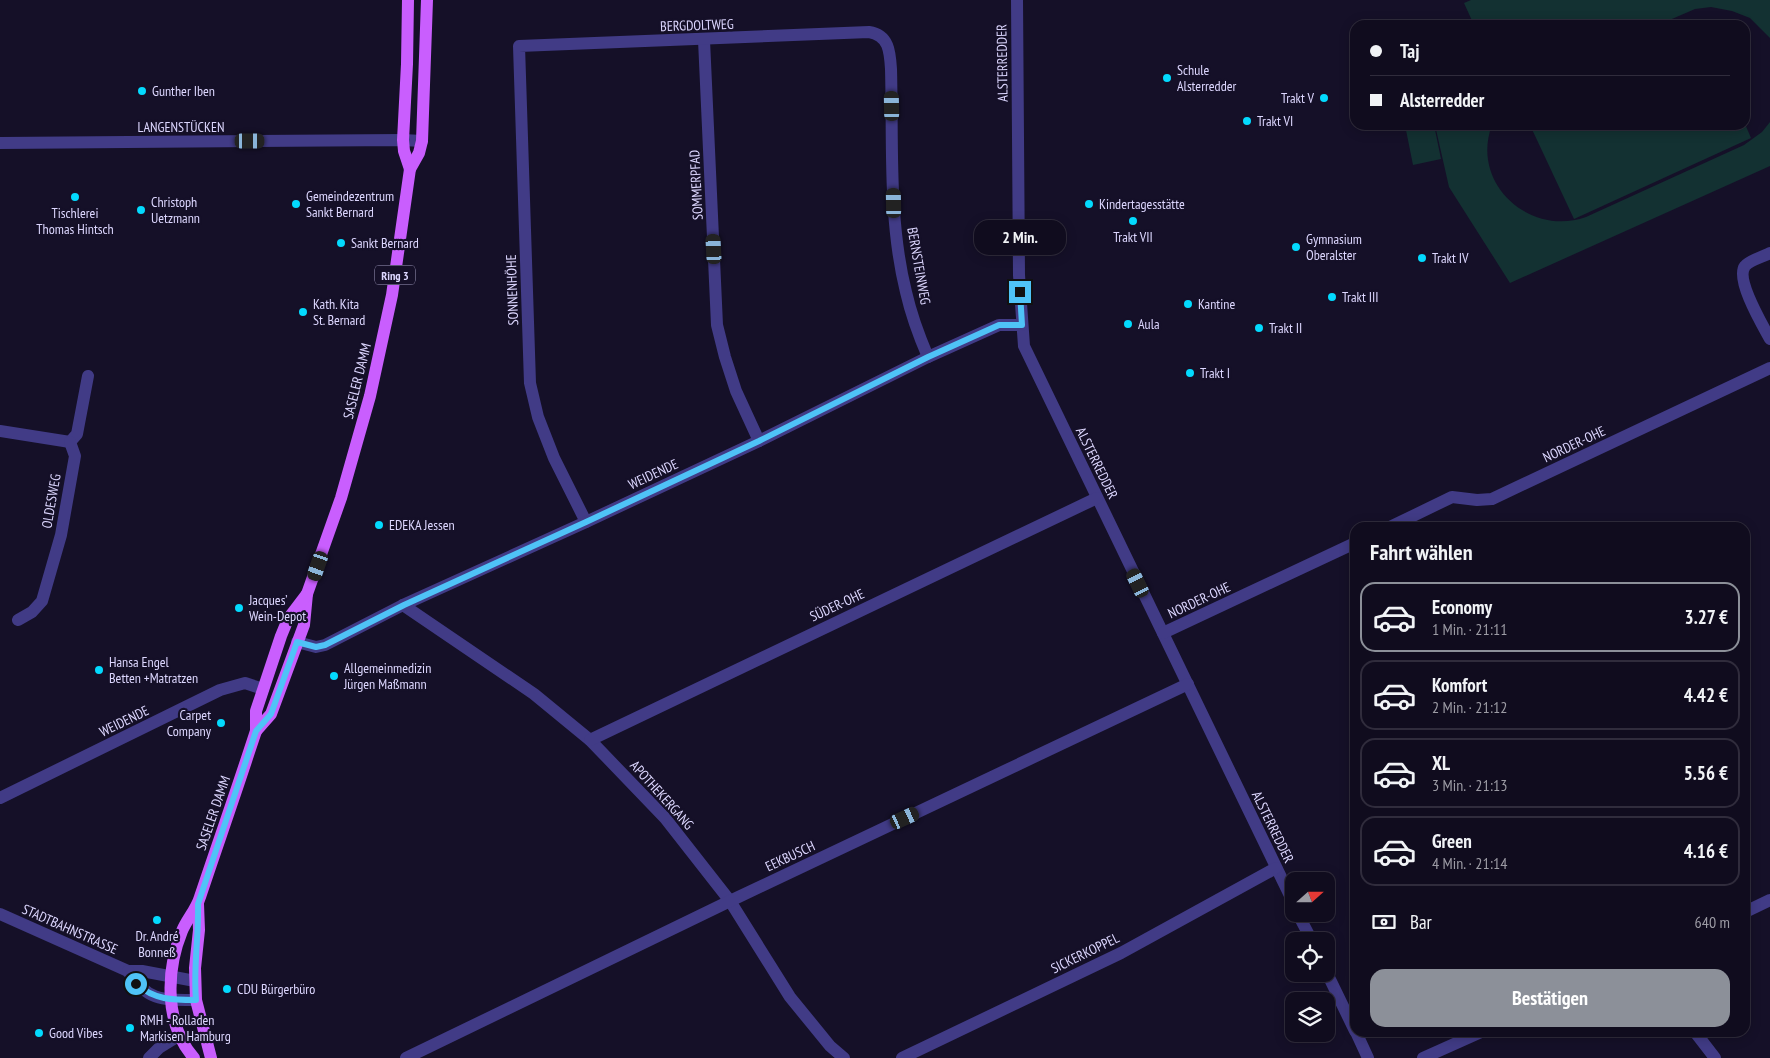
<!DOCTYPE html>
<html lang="de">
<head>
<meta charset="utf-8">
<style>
  body { margin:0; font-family:"PT Sans Narrow",sans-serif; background:#1e1a2b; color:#f1f3f6; height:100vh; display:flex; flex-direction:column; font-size:19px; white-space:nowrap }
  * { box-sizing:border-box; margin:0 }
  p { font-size:16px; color:#9c9ba4 }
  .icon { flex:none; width:28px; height:28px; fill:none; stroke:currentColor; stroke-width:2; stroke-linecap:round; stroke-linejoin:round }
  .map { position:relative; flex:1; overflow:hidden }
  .side { position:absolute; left:1350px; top:522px; width:400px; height:515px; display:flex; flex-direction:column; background:#100c1e; border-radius:15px; box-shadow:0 2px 12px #0003,0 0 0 1px #302c3c }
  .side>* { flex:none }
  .banner { position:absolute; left:1350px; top:20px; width:400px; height:110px; border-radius:15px; box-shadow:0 2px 12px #0003,0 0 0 1px #302c3c; display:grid; align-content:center; height:110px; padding:0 20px; background:#100c1e }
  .needle { width:32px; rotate:69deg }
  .tools { position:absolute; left:1285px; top:872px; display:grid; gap:10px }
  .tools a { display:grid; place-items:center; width:50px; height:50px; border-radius:10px; background:#100c1e; box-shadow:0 2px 12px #0003,0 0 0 1px #302c3c; font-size:25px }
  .end { position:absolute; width:22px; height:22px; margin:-11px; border:6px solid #4fc3f7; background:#111; box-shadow:0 0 0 2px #111 }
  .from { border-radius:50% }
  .bubble { position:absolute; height:35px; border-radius:15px; background:#100c1e; box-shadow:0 2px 12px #0003,0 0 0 1px #302c3c; font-size:16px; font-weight:700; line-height:35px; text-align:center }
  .car { position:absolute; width:15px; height:30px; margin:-15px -8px; border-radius:6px; box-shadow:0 0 4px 1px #0007; background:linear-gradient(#222 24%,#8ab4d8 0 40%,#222 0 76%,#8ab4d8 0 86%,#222 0) }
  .banner b { display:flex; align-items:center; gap:18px; height:48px; font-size:19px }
  .banner b+b { border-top:1px solid #302c3c }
  .banner i { width:12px; height:12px; background:#f1f3f6 }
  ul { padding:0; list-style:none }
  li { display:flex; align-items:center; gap:15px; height:70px; margin:0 10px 8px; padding:0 10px; border:2px solid #302c3c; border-radius:15px }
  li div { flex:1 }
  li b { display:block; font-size:19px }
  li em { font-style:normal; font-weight:700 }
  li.current { border-color:#8c9099 }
  li>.icon { width:45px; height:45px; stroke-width:1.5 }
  h2 { padding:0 20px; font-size:22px; line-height:60px }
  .pay { display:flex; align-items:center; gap:12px; height:55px; padding:0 20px; font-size:19px }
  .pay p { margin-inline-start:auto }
  .cta { display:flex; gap:10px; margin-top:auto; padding:10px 20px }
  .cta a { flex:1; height:58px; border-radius:15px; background:#8c9099; color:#fff; font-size:20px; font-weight:700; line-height:58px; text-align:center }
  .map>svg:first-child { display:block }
  .green { fill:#133132 }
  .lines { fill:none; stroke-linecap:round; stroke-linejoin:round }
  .minor { stroke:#413b86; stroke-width:12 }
  .tertiary { stroke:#413b86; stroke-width:12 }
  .primary { stroke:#c95efe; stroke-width:12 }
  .route { stroke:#4fc3f7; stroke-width:6 }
  .poi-dot { fill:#03dafe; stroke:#151028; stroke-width:2 }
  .labels { text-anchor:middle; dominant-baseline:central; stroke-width:4.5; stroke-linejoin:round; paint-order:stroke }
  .shield { fill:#151028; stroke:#a19bbe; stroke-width:1 }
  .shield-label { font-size:12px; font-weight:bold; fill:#ddd7ff }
  .street-label { font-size:14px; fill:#ddd7ff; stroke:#151028 }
  .poi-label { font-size:14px; fill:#ddd7ff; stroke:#151028; text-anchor:start }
</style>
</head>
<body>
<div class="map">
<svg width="1770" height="1058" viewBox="0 0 1770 1058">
  <rect width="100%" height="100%" fill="#151028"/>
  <g class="green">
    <path d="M 1471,0 L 1770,0 L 1770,38 L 1750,18 L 1732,11 L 1711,7 L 1695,9 L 1658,25 L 1474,25 L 1464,3 Z"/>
    <path d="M 1770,122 L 1770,166 L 1510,283 L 1449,187 L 1435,125 L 1492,125 C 1470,183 1529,237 1586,217 L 1744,145 L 1762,132 Z"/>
    <path d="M 1745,124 L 1751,138 L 1574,219 L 1530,125 Z"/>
    <path d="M 1405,125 L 1434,125 L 1441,159 L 1413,165 Z"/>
  </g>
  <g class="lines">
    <g class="minor">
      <path d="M 1017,0 L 1019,275 L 1024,346 L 1294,904"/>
      <path d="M 704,40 L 717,325 L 725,357 L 736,391 L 759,441"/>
      <path d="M 1770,253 C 1763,257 1750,260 1745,266 C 1735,279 1763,326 1770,339"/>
      <path d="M 0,431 L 70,442"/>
      <path d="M 70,442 L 77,434 L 88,376"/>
      <path d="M 586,522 L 554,458 L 538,417 L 530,383 L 519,46 L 869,32 C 889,35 890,52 891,69 C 893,142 888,220 906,292 C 911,314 919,336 928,357"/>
      <path d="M 1388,528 L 1452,497 L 1477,500 L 1492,499 L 1770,368"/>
      <path d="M 403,605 L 534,694 L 590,740 L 665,818 L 730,901 L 790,997 L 830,1046 L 844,1058"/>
      <path d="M 18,620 L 32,612 L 42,601 L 61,535 L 75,456 L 70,442"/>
      <path d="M 1163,633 L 1355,543"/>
      <path d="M 297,642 L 316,647 L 325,645 L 403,605 L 586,522 L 759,441 L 928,357 L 999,325 L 1022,325"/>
      <path d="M 590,740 L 1097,498"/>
      <path d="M 0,798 L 220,690 L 245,683 L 263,689"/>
      <path d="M 1745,912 L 1770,900"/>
      <path d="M 1298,914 L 1312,941"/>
      <path d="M 1326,971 L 1355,1031"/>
      <path d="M 1356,1032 L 1368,1058"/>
      <path d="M 1695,1032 L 1715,1058"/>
      <path d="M 149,1058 L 159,1048 L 180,1035"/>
      <path d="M 406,1058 L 730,901 L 1188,684"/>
      <path d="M 902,1058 L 1121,953 L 1276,868"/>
      <path d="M 1423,1058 L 1481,1032"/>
    </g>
    <g class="tertiary">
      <path d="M 0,143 L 403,140 L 422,141"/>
      <path d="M 0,914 L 128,971 L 142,971 L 195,981"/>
      <path d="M 128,971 C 147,1001 162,1000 196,1000"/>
    </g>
    <g class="primary">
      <path d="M 408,0 L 407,64 L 403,140 L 404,151 L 410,169"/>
      <path d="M 256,731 L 271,714 L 304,625 L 307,594 L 341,498 L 370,396 L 392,295 L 410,169 L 419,153 L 422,141 L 427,0"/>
      <path d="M 198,904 L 199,930 L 195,968 L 196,1000 L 211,1058"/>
      <path d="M 194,1058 C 164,1024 166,970 182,931 C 187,919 196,910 200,897 C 216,849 233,801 249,752 L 256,731 L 256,711 L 281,636 L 288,619 L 307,594"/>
    </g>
  </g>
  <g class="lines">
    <path class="route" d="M 136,984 C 155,1000 172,1000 196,1000 C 193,968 199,936 198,904 L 256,731 L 271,714 L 297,642 L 316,647 L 325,645 L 404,605 L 586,522 L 759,441 L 928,357 L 999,325 L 1022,325 L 1020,292"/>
  </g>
  <g class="poi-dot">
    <circle cx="1167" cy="78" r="5"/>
    <circle cx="142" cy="91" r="5"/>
    <circle cx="1324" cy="98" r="5"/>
    <circle cx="1247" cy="121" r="5"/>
    <circle cx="75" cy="197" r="5"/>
    <circle cx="296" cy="204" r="5"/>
    <circle cx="1089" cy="204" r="5"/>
    <circle cx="141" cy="210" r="5"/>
    <circle cx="1133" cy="221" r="5"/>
    <circle cx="341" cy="243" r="5"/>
    <circle cx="1296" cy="247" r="5"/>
    <circle cx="1422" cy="258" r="5"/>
    <circle cx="1332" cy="297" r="5"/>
    <circle cx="1188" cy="304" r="5"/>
    <circle cx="303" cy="312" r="5"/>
    <circle cx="1128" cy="324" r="5"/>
    <circle cx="1259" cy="328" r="5"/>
    <circle cx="1190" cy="373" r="5"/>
    <circle cx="379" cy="525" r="5"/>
    <circle cx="239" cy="608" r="5"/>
    <circle cx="99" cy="670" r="5"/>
    <circle cx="334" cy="676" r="5"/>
    <circle cx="221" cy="723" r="5"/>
    <circle cx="157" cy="920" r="5"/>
    <circle cx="227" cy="989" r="5"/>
    <circle cx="130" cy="1028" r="5"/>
    <circle cx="39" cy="1033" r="5"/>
  </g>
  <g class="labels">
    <rect class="shield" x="375" y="265.5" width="40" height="19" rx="4"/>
    <g class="shield-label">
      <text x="395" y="275">Ring 3</text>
    </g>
    <g class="street-label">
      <text transform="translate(697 25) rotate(-2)">BERGDOLTWEG</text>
      <text transform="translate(1002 63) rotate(-91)">ALSTERREDDER</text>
      <text x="181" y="127">LANGENSTÜCKEN</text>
      <text transform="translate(696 185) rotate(-93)">SOMMERPFAD</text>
      <text transform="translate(919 266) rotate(80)">BERNSTEINWEG</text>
      <text transform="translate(512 290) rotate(-92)">SONNENHÖHE</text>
      <text transform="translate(357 381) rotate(-76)">SASELER DAMM</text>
      <text transform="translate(1574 444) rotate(-25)">NORDER-OHE</text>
      <text transform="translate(1097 463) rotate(64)">ALSTERREDDER</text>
      <text transform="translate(653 474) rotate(-25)">WEIDENDE</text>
      <text transform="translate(51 501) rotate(-80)">OLDESWEG</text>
      <text transform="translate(1199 600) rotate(-25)">NORDER-OHE</text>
      <text transform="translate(837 605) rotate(-25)">SÜDER-OHE</text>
      <text transform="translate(124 721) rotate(-26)">WEIDENDE</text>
      <text transform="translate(662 795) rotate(48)">APOTHEKERGANG</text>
      <text transform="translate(213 813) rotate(-71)">SASELER DAMM</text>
      <text transform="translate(1273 827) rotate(64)">ALSTERREDDER</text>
      <text transform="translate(790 856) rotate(-25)">EEKBUSCH</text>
      <text transform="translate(70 929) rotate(24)">STADTBAHNSTRASSE</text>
      <text transform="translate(1085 953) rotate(-26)">SICKERKOPPEL</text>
    </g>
    <g class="poi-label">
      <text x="1177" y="70">Schule<tspan x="1177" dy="16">Alsterredder</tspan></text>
      <text x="152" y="91">Gunther Iben</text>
      <text x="1314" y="98" text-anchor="end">Trakt V</text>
      <text x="1257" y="121">Trakt VI</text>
      <text x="306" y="196">Gemeindezentrum<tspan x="306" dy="16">Sankt Bernard</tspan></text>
      <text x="151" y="202">Christoph<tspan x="151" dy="16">Uetzmann</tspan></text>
      <text x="1099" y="204">Kindertagesstätte</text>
      <text x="75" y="213" text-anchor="middle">Tischlerei<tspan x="75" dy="16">Thomas Hintsch</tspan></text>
      <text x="1133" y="237" text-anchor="middle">Trakt VII</text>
      <text x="1306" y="239">Gymnasium<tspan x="1306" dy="16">Oberalster</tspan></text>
      <text x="351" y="243">Sankt Bernard</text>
      <text x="1432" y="258">Trakt IV</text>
      <text x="1342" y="297">Trakt III</text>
      <text x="313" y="304">Kath. Kita<tspan x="313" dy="16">St. Bernard</tspan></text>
      <text x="1198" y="304">Kantine</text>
      <text x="1138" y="324">Aula</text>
      <text x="1269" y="328">Trakt II</text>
      <text x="1200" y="373">Trakt I</text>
      <text x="389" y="525">EDEKA Jessen</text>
      <text x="249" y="600">Jacques’<tspan x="249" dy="16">Wein-Depot</tspan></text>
      <text x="109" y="662">Hansa Engel<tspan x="109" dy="16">Betten +Matratzen</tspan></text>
      <text x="344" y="668">Allgemeinmedizin<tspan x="344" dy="16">Jürgen Maßmann</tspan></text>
      <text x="211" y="715" text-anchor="end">Carpet<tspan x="211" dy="16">Company</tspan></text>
      <text x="157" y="936" text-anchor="middle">Dr. André<tspan x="157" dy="16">Bonneß</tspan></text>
      <text x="237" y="989">CDU Bürgerbüro</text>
      <text x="140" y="1020">RMH - Rolladen<tspan x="140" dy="16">Markisen Hamburg</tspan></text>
      <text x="49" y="1033">Good Vibes</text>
    </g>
  </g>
</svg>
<div class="tools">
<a><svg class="needle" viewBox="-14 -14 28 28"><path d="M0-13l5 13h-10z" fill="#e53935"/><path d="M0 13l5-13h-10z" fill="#9c9ba4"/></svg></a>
<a><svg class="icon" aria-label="locate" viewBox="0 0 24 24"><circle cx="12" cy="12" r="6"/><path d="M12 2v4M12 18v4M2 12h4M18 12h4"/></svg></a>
<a><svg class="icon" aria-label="layers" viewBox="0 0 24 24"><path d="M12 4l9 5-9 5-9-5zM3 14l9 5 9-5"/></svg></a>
</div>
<i class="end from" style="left:136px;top:984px"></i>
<i class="end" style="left:1020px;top:292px"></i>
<div class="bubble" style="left:974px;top:220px;width:92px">2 Min.</div>
<i class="car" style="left:892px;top:106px;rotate:359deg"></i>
<i class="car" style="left:250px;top:141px;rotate:90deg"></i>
<i class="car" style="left:894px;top:203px;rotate:359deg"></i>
<i class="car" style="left:714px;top:249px;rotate:357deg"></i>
<i class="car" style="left:318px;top:566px;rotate:199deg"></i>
<i class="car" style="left:1138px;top:583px;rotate:334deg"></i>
<i class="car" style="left:905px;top:818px;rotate:65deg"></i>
<div class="banner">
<b><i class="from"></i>Taj</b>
<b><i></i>Alsterredder</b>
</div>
<section class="side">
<h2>Fahrt wählen</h2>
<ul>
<li class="current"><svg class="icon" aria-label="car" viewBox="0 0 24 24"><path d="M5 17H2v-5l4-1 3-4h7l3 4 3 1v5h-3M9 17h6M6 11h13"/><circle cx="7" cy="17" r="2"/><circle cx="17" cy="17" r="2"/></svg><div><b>Economy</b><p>1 Min. · 21:11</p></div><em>3.27 €</em></li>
<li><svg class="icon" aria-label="car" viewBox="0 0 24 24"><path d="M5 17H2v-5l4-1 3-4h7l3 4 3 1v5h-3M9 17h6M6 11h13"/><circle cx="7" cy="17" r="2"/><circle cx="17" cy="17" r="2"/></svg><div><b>Komfort</b><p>2 Min. · 21:12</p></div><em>4.42 €</em></li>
<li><svg class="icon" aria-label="car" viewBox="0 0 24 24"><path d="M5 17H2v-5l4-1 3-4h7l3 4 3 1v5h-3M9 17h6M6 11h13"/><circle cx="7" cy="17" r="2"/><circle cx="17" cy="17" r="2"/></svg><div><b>XL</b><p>3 Min. · 21:13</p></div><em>5.56 €</em></li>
<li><svg class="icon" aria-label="car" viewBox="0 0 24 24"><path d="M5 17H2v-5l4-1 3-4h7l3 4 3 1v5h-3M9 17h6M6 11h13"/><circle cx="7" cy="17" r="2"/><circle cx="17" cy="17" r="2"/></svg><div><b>Green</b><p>4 Min. · 21:14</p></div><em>4.16 €</em></li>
</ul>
<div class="pay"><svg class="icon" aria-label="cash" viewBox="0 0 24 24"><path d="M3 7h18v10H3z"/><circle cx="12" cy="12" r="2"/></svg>Bar<p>640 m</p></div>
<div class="cta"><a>Bestätigen</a></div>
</section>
</div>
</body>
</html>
